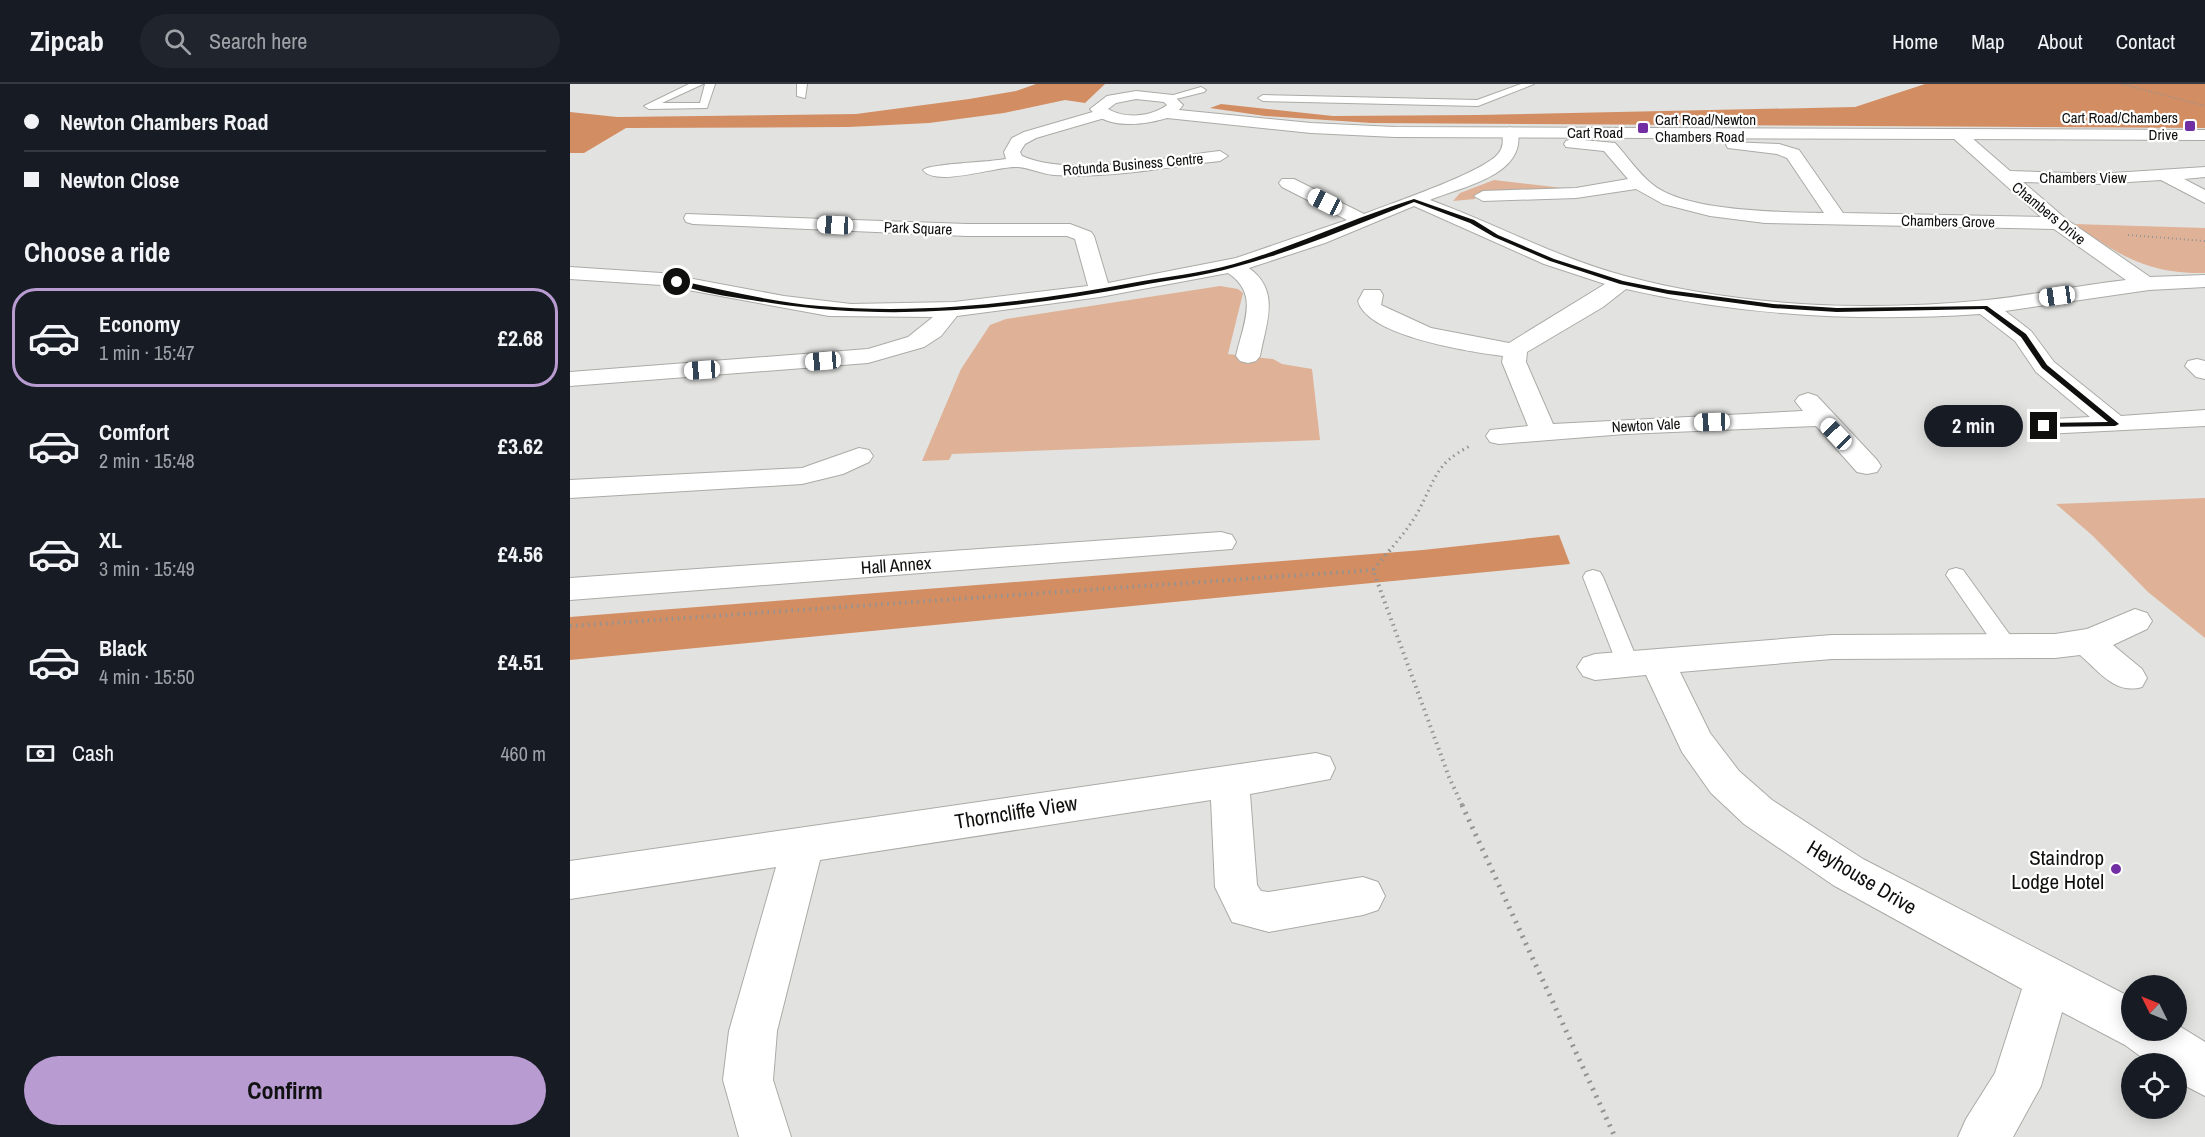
<!DOCTYPE html>
<html lang="en">
<head>
<meta charset="utf-8">
<style>
  body { margin:0; font-family:"Archivo Narrow",sans-serif; background:#20242c; color:#f1f3f6; height:100vh; display:flex; flex-direction:column; font-size:22px; white-space:nowrap }
  * { box-sizing:border-box; margin:0 }
  p { font-size:20px; color:#9ea1a6 }
  .icon { flex:none; width:33px; height:33px; fill:none; stroke:currentColor; stroke-width:2; stroke-linecap:round; stroke-linejoin:round }
  .map { position:relative; flex:1; overflow:hidden }
  .panel { display:flex; flex-direction:column; background:#171b24; width:570px }
  .panel>* { flex:none }
  .top-card { display:grid; align-content:center; height:132px; padding:0 24px; background:#171b24 }
  .needle { width:39px; rotate:313deg }
  .buttons { position:absolute; left:1551px; top:891px; display:grid; gap:12px }
  .buttons a { display:grid; place-items:center; width:66px; height:66px; border-radius:50%; background:#171b24; box-shadow:0 3px 15px #0003; font-size:30px }
  .end { position:absolute; width:27px; height:27px; margin:-14px; border:8px solid #0f0f0e; background:#fff; box-shadow:0 0 0 3px #fff }
  .from { border-radius:50% }
  .bubble { position:absolute; height:42px; border-radius:21px; background:#171b24; box-shadow:0 3px 15px #0003; font-size:20px; font-weight:700; line-height:42px; text-align:center }
  .car { position:absolute; width:18px; height:36px; margin:-18px -9px; border-radius:8px; box-shadow:0 0 4px 2px #0007; background:linear-gradient(#fff 24%,#345 0 40%,#fff 0 76%,#345 0 86%,#fff 0) }
  .top-card b { display:flex; align-items:center; gap:21px; height:57px; font-size:22px }
  .top-card b+b { border-top:2px solid #363941 }
  .top-card i { width:15px; height:15px; background:#f1f3f6 }
  ul { padding:0; list-style:none }
  li { display:flex; align-items:center; gap:18px; height:99px; margin:0 12px 9px; padding:0 12px; border:3px solid transparent; border-radius:24px }
  li div { flex:1 }
  li b { display:block; font-size:22px }
  li em { font-style:normal; font-weight:700 }
  li.current { border-color:#b89bd1 }
  li>.icon { width:54px; height:54px; stroke-width:1.5 }
  h2 { padding:0 24px; font-size:27px; line-height:72px }
  .pay { display:flex; align-items:center; gap:15px; height:66px; padding:0 24px; font-size:22px }
  .pay p { margin-inline-start:auto }
  .action { display:flex; gap:12px; margin-top:auto; padding:12px 24px }
  .action a { flex:1; height:69px; border-radius:36px; background:#b89bd1; color:#111; font-size:24px; font-weight:700; line-height:69px; text-align:center }
  header { display:flex; align-items:center; gap:36px; box-sizing:border-box; height:84px; padding:0 30px; background:#171b24; border-bottom:2px solid #363941 }
  header strong { font-size:28px }
  nav { display:flex; gap:33px; margin-inline-start:auto; font-size:21px }
  .search { width:420px; height:54px; background:#20242c; display:flex; align-items:center; gap:15px; box-sizing:border-box; padding:0 21px; border-radius:33px; color:#9ea1a6; font-size:22px }
  main { display:flex; flex:1; min-height:0 }
  .map>svg:first-child { display:block }
  .green { fill:#dfb197 }
  .forest { fill:#d38d63 }
  .lines { fill:none; stroke-linecap:round; stroke-linejoin:round }
  .service-casing { stroke:#aaaba7; stroke-width:2 }
  .minor-casing { stroke:#aaaba7; stroke-width:2 }
  .tertiary-casing { stroke:#aaaba7; stroke-width:2 }
  .path-far4 { stroke:#939391; stroke-width:1.5; stroke-dasharray:1 2; stroke-linecap:butt }
  .path-far3 { stroke:#939391; stroke-width:2; stroke-dasharray:1 3; stroke-linecap:butt }
  .path-far2 { stroke:#939391; stroke-width:3; stroke-dasharray:1.5 4; stroke-linecap:butt }
  .path-far1 { stroke:#939391; stroke-width:4; stroke-dasharray:1.5 4.5; stroke-linecap:butt }
  .path { stroke:#939391; stroke-width:5; stroke-dasharray:2 6; stroke-linecap:butt }
  .service { fill:#fff; fill-rule:evenodd }
  .minor { fill:#fff; fill-rule:evenodd }
  .tertiary { fill:#fff; fill-rule:evenodd }
  .route { fill:#0f0f0e }
  .poi-dot { fill:#722fa4; stroke:#fff; stroke-width:2 }
  .labels { text-anchor:middle; dominant-baseline:central; stroke-width:4.5; stroke-linejoin:round; paint-order:stroke }
  .far-poi-label { font-size:15px; fill:#0f0f0e; stroke:#fff; text-anchor:end }
  .far-street-label { font-size:15px; fill:#0f0f0e; stroke:#fff }
  .street-label { font-size:18px; fill:#0f0f0e; stroke:#fff }
  .near-street-label { font-size:21px; fill:#0f0f0e; stroke:#fff }
  .near-poi-label { font-size:21px; fill:#0f0f0e; stroke:#fff; text-anchor:end }
</style>
</head>
<body>
<header>
<strong>Zipcab</strong>
<div class="search"><svg class="icon" aria-label="search" viewBox="0 0 24 24"><circle cx="10" cy="10" r="6"/><path d="M15 15l6 6"/></svg>Search here</div>
<nav><a>Home</a><a>Map</a><a>About</a><a>Contact</a></nav>
</header>
<main>
<section class="panel">
<div class="top-card">
<b><i class="from"></i>Newton Chambers Road</b>
<b><i></i>Newton Close</b>
</div>
<h2>Choose a ride</h2>
<ul>
<li class="current"><svg class="icon" aria-label="car" viewBox="0 0 24 24"><path d="M5 17H2v-5l4-1 3-4h7l3 4 3 1v5h-3M9 17h6M6 11h13"/><circle cx="7" cy="17" r="2"/><circle cx="17" cy="17" r="2"/></svg><div><b>Economy</b><p>1 min · 15:47</p></div><em>£2.68</em></li>
<li><svg class="icon" aria-label="car" viewBox="0 0 24 24"><path d="M5 17H2v-5l4-1 3-4h7l3 4 3 1v5h-3M9 17h6M6 11h13"/><circle cx="7" cy="17" r="2"/><circle cx="17" cy="17" r="2"/></svg><div><b>Comfort</b><p>2 min · 15:48</p></div><em>£3.62</em></li>
<li><svg class="icon" aria-label="car" viewBox="0 0 24 24"><path d="M5 17H2v-5l4-1 3-4h7l3 4 3 1v5h-3M9 17h6M6 11h13"/><circle cx="7" cy="17" r="2"/><circle cx="17" cy="17" r="2"/></svg><div><b>XL</b><p>3 min · 15:49</p></div><em>£4.56</em></li>
<li><svg class="icon" aria-label="car" viewBox="0 0 24 24"><path d="M5 17H2v-5l4-1 3-4h7l3 4 3 1v5h-3M9 17h6M6 11h13"/><circle cx="7" cy="17" r="2"/><circle cx="17" cy="17" r="2"/></svg><div><b>Black</b><p>4 min · 15:50</p></div><em>£4.51</em></li>
</ul>
<div class="pay"><svg class="icon" aria-label="cash" viewBox="0 0 24 24"><path d="M3 7h18v10H3z"/><circle cx="12" cy="12" r="2"/></svg>Cash<p>460 m</p></div>
<div class="action"><a>Confirm</a></div>
</section>
<div class="map">
<svg width="1635" height="1053" viewBox="0 0 1635 1053">
  <rect width="100%" height="100%" fill="#e2e3e0"/>
  <g class="green">
    <path d="M 924,96 L 1002,105 L 973,109 L 907,109 L 905,115 L 883,117 L 890,109 Z"/>
    <path d="M 1503,140 L 1635,144 L 1635,189 C 1576,190 1550,171 1503,140 Z"/>
    <path d="M 650,202 L 668,205 L 673,209 L 658,270 L 703,275 L 712,280 L 742,285 L 750,356 L 382,370 L 379,376 L 352,377 L 391,285 L 420,241 L 436,235 Z"/>
    <path d="M 1635,414 L 1635,554 L 1578,508 L 1523,452 L 1486,420 Z"/>
  </g>
  <g class="forest">
    <path d="M 466,0 L 535,0 L 515,19 L 495,16 L 434,29 L 359,39 L 279,43 L 56,44 L 14,69 L 0,69 L 0,28 L 47,33 L 286,30 L 399,15 L 446,7 Z"/>
    <path d="M 1355,0 L 1635,0 L 1635,44 L 801,39 L 695,32 L 640,24 L 651,20 L 763,32 L 906,31 L 1285,23 Z"/>
    <path d="M 989,451 L 1000,480 L 0,576 L 0,533 L 853,466 Z"/>
  </g>
  <g class="lines">
    <defs>
      <g id="service">
        <path d="M 119,0 L 133,0 L 92,19 L 130,19 L 135,0 L 145,0 L 137,24 L 79,25 L 74,22 Z"/>
        <path d="M 227,0 L 237,0 L 235,14 L 227,12 Z"/>
        <path d="M 951,0 L 964,0 L 908,22 L 693,17 L 688,14 L 693,11 L 907,16 Z"/>
        <path d="M 631,3 L 636,6 L 634,8 L 598,17 L 593,14 Z"/>
        <path d="M 1386,484 L 1393,486 L 1445,558 L 1448,563 L 1445,568 L 1437,571 L 1429,568 L 1376,491 L 1379,486 Z"/>
        <path d="M 1023,486 L 1030,488 L 1033,493 L 1069,580 L 1066,586 L 1058,588 L 1050,586 L 1047,580 L 1013,493 L 1016,488 Z"/>
      </g>
      <g id="minor">
        <path d="M 533,25 L 541,30 L 538,33 L 466,54 L 455,60 L 450,68 L 452,72 C 501,94 596,73 650,67 L 658,72 L 650,77 C 595,83 539,95 484,91 C 472,90 460,84 448,83 C 429,81 366,104 353,86 C 358,80 421,78 436,75 L 434,68 L 442,54 L 454,48 Z"/>
        <path d="M 940,43 L 948,48 C 955,92 891,103 860,116 C 926,140 987,174 1055,192 C 1171,223 1298,228 1417,216 C 1464,211 1510,201 1556,196 L 1484,145 L 1195,139 L 1140,132 L 1093,120 L 1066,105 L 1006,114 L 913,117 L 904,112 L 913,107 L 1006,104 L 1058,95 L 1034,67 L 996,63 L 994,60 L 996,57 L 1002,55 L 1045,59 C 1057,72 1068,89 1082,100 C 1115,128 1211,128 1254,129 L 1217,74 L 1207,70 L 1158,64 L 1156,61 L 1158,58 L 1209,60 L 1229,66 L 1273,129 L 1471,133 L 1382,53 L 1380,50 L 1388,45 L 1394,47 L 1440,87 L 1527,90 L 1635,83 L 1635,93 L 1614,95 L 1635,106 L 1635,119 L 1591,96 L 1527,100 L 1453,98 L 1496,135 L 1580,193 L 1635,191 L 1635,203 L 1579,206 L 1435,227 L 1461,247 L 1484,278 L 1551,332 L 1635,326 L 1635,342 L 1474,350 L 1465,348 L 1461,342 L 1465,336 L 1520,333 L 1466,288 L 1445,257 L 1410,230 C 1290,238 1173,232 1056,205 L 1033,223 L 957,268 L 956,278 L 983,340 L 1233,327 L 1225,317 L 1229,312 L 1238,309 L 1247,312 L 1307,376 L 1311,382 L 1307,388 L 1297,390 L 1287,388 L 1246,342 L 1055,350 L 929,360 L 920,358 L 916,352 L 920,346 L 958,342 L 932,278 L 933,272 C 900,268 797,252 788,217 L 794,206 L 810,206 L 813,211 L 811,221 L 861,244 L 939,259 L 1035,200 L 974,180 L 844,122 L 755,159 L 679,184 C 711,207 696,239 690,272 L 686,277 L 678,279 L 670,277 L 666,272 C 673,240 690,210 658,189 L 530,213 L 387,232 L 371,252 L 354,263 L 298,279 L 0,302 L 0,288 L 298,265 L 338,253 L 363,233 L 259,232 L 91,201 L 0,195 L 0,183 L 91,189 L 214,212 L 281,220 L 384,218 L 518,202 L 505,155 L 497,152 L 397,152 L 123,140 L 116,138 L 114,134 L 116,130 L 397,140 L 500,140 L 521,148 L 524,152 L 538,199 L 666,174 L 777,136 L 712,103 L 709,99 L 712,95 L 724,95 L 794,130 C 822,119 912,89 928,70 C 934,63 933,56 932,48 Z"/>
        <path d="M 1627,275 L 1635,277 L 1635,295 L 1626,293 L 1615,282 L 1618,277 Z"/>
        <path d="M 289,364 L 299,366 L 303,372 L 299,378 L 273,390 L 232,400 L 0,414 L 0,396 L 232,384 Z"/>
        <path d="M 651,448 L 662,451 L 666,458 L 662,465 L 0,516 L 0,494 Z"/>
        <path d="M 1565,525 L 1577,529 L 1582,537 L 1577,545 L 1543,561 L 1572,585 L 1577,594 L 1572,603 C 1545,611 1529,587 1510,571 L 1485,574 L 1262,575 L 1110,588 L 1140,649 L 1169,687 L 1202,716 L 1293,775 L 1562,914 L 1562,946 L 1606,946 L 1606,940 L 1635,958 L 1635,1012 L 1606,997 L 1606,980 L 1581,980 L 1555,961 L 1492,928 L 1471,1002 L 1443,1053 L 1388,1053 L 1396,1035 L 1425,989 L 1452,905 L 1263,801 L 1174,740 L 1141,709 L 1112,668 L 1076,591 L 1025,596 L 1013,592 L 1007,583 L 1013,574 L 1025,570 L 1262,551 L 1485,550 L 1517,545 Z"/>
        <path d="M 746,669 L 760,673 L 765,684 L 760,695 L 680,710 L 687,801 L 691,807 L 699,808 L 793,793 L 808,798 L 815,812 L 808,826 L 793,831 L 699,848 L 662,838 L 645,803 L 641,716 L 250,776 L 207,947 L 203,996 L 221,1053 L 169,1053 L 153,996 L 159,947 L 206,783 L 0,815 L 0,777 Z"/>
      </g>
      <path id="tertiary" d="M 566,7 L 603,11 L 613,21 L 609,26 L 741,39 L 825,43 L 1635,46 L 1635,56 L 825,53 L 741,49 L 597,34 C 574,41 537,46 520,25 L 537,12 ZM 566,15 L 594,18 L 597,21 C 581,33 555,35 538,25 L 546,19 Z"/>
    </defs>
    <use href="#service" class="service-casing"/>
    <use href="#minor" class="minor-casing"/>
    <use href="#tertiary" class="tertiary-casing"/>
    <path class="path-far4" d="M 1552,0 L 1635,22"/>
    <path class="path-far3" d="M 1558,151 L 1635,157"/>
    <path class="path-far2" d="M 819,467 C 830,454 841,441 849,426 C 866,394 865,380 900,362"/>
    <g class="path-far1">
      <path d="M 820,466 L 803,486 L 879,693 L 893,723"/>
      <path d="M 0,542 L 803,486"/>
    </g>
    <path class="path" d="M 892,721 L 1045,1053"/>
    <use href="#service" class="service"/>
    <use href="#minor" class="minor"/>
    <use href="#tertiary" class="tertiary"/>
  </g>
  <path class="route" d="M 844,115 L 904,136 L 928,151 L 984,175 L 1053,197 L 1098,206 L 1203,220 L 1267,224 L 1417,222 L 1456,250 L 1477,281 L 1549,340 L 1545,342 L 1471,343 L 1474,339 L 1538,338 L 1472,284 L 1451,253 L 1414,225 L 1267,228 L 1203,224 L 1098,210 L 1050,200 L 980,177 L 924,153 L 900,139 L 844,118 C 785,141 726,167 665,183 C 633,192 599,196 567,202 C 445,225 324,238 201,219 C 176,215 125,209 104,198 L 107,196 C 154,206 202,218 250,222 C 355,231 459,218 562,199 C 595,193 631,189 664,180 C 726,162 783,134 844,115 Z"/>
  <g class="poi-dot">
    <rect x="1614" y="36" width="12" height="12" rx="3"/>
    <rect x="1067" y="38" width="12" height="12" rx="3"/>
    <circle cx="1546" cy="785" r="6"/>
  </g>
  <g class="labels">
    <g class="far-poi-label">
      <text x="1608" y="33">Cart Road/Chambers<tspan x="1608" dy="17">Drive</tspan></text>
      <text x="1085" y="35" text-anchor="start">Cart Road/Newton<tspan x="1085" dy="17">Chambers Road</tspan></text>
    </g>
    <g class="far-street-label">
      <text x="1025" y="48">Cart Road</text>
      <text transform="translate(563 80) rotate(-5)">Rotunda Business Centre</text>
      <text x="1513" y="93">Chambers View</text>
      <text transform="translate(1479 129) rotate(39)">Chambers Drive</text>
      <text transform="translate(1378 137) rotate(1)">Chambers Grove</text>
      <text transform="translate(348 144) rotate(2)">Park Square</text>
      <text transform="translate(1076 341) rotate(-3)">Newton Vale</text>
    </g>
    <g class="street-label">
      <text transform="translate(326 481) rotate(-4)">Hall Annex</text>
    </g>
    <g class="near-street-label">
      <text transform="translate(446 728) rotate(-9)">Thorncliffe View</text>
      <text transform="translate(1292 793) rotate(31)">Heyhouse Drive</text>
    </g>
    <g class="near-poi-label">
      <text x="1534" y="773">Staindrop<tspan x="1534" dy="24">Lodge Hotel</tspan></text>
    </g>
  </g>
</svg>
<div class="buttons">
<a><svg class="needle" viewBox="-14 -14 28 28"><path d="M0-13l5 13h-10z" fill="#e53935"/><path d="M0 13l5-13h-10z" fill="#9ea1a6"/></svg></a>
<a><svg class="icon" aria-label="locate" viewBox="0 0 24 24"><circle cx="12" cy="12" r="6"/><path d="M12 2v4M12 18v4M2 12h4M18 12h4"/></svg></a>
</div>
<i class="end from" style="left:107px;top:198px"></i>
<i class="end" style="left:1474px;top:342px"></i>
<div class="bubble" style="left:1354px;top:321px;width:99px">2 min</div>
<i class="car" style="left:755px;top:118px;rotate:297deg"></i>
<i class="car" style="left:265px;top:141px;rotate:273deg"></i>
<i class="car" style="left:1487px;top:212px;rotate:262deg"></i>
<i class="car" style="left:253px;top:277px;rotate:265deg"></i>
<i class="car" style="left:132px;top:286px;rotate:266deg"></i>
<i class="car" style="left:1142px;top:338px;rotate:268deg"></i>
<i class="car" style="left:1266px;top:350px;rotate:316deg"></i>
</div>
</main>
</body>
</html>
